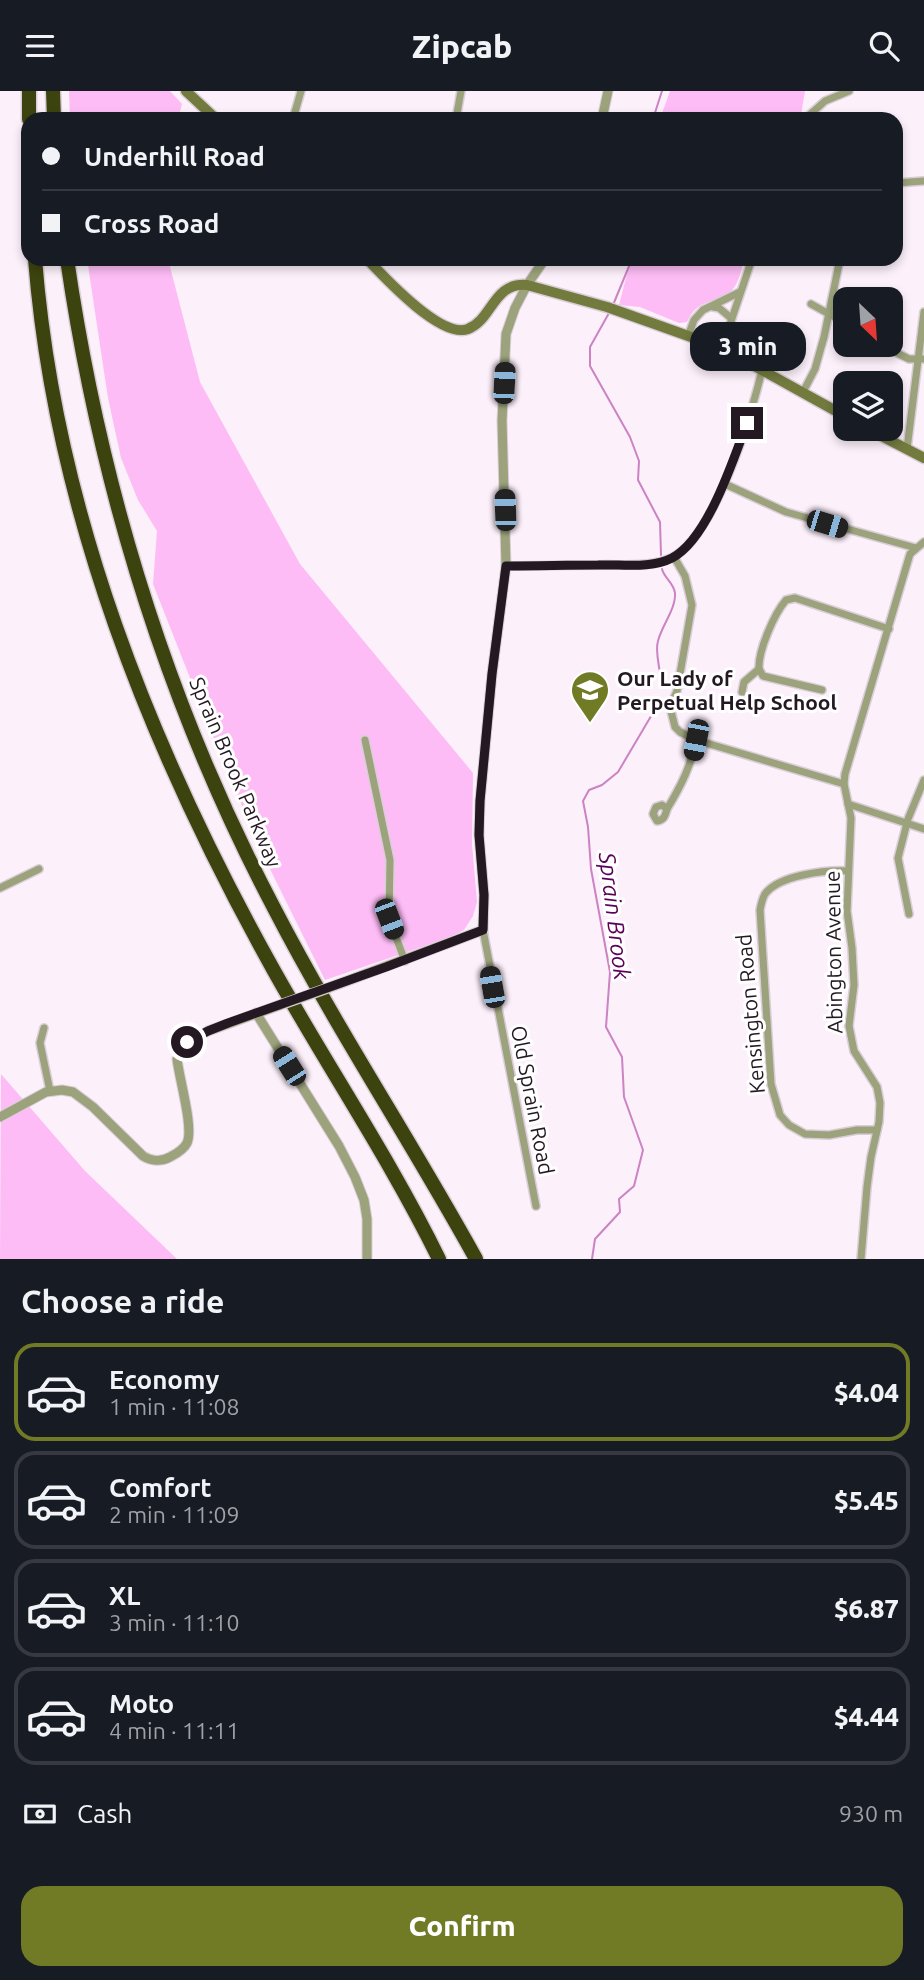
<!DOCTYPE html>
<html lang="en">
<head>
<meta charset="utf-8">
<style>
  body { margin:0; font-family:Ubuntu,sans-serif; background:#242831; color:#f1f3f6; height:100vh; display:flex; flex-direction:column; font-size:26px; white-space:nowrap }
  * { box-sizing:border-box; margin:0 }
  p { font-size:23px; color:#9ea1a6 }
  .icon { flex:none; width:38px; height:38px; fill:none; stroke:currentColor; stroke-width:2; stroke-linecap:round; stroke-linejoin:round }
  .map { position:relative; height:1168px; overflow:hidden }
  .details { display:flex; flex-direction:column; background:#171b24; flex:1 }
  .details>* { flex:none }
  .guide { position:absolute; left:21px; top:21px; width:882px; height:154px; border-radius:21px; box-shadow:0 4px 10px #0003; display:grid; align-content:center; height:154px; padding:0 21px; background:#171b24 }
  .needle { width:46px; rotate:155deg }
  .controls { position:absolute; left:833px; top:196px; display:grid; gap:14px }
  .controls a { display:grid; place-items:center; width:70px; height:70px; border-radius:14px; background:#171b24; box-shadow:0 4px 10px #0003; font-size:35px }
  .end { position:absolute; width:32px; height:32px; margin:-16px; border:9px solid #241923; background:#fff; box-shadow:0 0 0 4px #fff }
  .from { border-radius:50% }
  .bubble { position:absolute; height:49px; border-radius:21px; background:#171b24; box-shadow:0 4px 10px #0003; font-size:23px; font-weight:800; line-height:49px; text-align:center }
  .car { position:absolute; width:21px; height:42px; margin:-21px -10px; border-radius:9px; box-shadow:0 0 5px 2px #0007; background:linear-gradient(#222 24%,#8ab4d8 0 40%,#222 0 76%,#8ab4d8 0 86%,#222 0) }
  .guide b { display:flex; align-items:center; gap:24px; height:66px; font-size:26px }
  .guide b+b { border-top:2px solid #363941 }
  .guide i { width:18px; height:18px; background:#f1f3f6 }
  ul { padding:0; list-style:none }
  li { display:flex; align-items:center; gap:21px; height:98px; margin:0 14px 10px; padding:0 7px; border:4px solid #363941; border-radius:21px }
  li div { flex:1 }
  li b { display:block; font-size:26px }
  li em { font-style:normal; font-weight:800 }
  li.selected { border-color:#717a25 }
  li>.icon { width:63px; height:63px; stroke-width:1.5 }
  h2 { padding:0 21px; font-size:32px; line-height:84px }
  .pay { display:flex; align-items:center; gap:18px; height:77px; padding:0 21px; font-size:26px }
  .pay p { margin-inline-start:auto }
  .action { display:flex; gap:14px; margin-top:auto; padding:14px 21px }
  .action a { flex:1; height:80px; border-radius:21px; background:#717a25; color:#fff; font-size:28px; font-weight:800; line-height:80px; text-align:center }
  header { display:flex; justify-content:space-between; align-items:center; height:91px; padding:0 21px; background:#171b24; font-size:32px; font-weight:800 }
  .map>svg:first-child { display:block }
  .green { fill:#fdbcf5 }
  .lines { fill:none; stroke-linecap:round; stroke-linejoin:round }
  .stream { stroke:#cb83c3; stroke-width:2 }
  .minor-casing { stroke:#d9ced8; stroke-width:10 }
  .tertiary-casing { stroke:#d9ced8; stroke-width:11 }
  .secondary-casing { stroke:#d9ced8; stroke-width:13 }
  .motorway-casing { stroke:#d9ced8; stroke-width:17 }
  .minor { stroke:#9ca27b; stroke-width:7 }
  .tertiary { stroke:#9ca27b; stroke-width:9 }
  .secondary { stroke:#727a3e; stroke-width:10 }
  .motorway { stroke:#3d430e; stroke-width:14 }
  .tertiary-bridge-casing { stroke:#d9ced8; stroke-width:11; stroke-linecap:butt }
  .tertiary-bridge { stroke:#9ca27b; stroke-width:9 }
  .route { stroke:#241923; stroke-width:9 }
  .labels { text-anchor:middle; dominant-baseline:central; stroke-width:6; stroke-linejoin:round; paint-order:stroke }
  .poi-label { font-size:21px; font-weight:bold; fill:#241923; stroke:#fff; text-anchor:start }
  .street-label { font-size:21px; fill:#241923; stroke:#fff }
  .water-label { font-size:23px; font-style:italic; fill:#5b0058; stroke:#fff }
</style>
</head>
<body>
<header><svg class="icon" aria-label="menu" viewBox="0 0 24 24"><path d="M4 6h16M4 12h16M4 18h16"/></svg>Zipcab<svg class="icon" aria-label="search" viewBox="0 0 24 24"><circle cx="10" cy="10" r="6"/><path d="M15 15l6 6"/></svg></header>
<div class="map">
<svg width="924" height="1168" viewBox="0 0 924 1168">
  <rect width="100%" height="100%" fill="#fcf0fa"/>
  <g class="green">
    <path d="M 69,0 L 170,0 L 182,13 L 178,28 L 70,28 Z"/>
    <path d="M 670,0 L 805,0 L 801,24 L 797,28 L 660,28 Z"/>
    <path d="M 87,168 L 168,168 L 200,291 L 300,473 L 473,682 L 472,753 L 477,811 L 473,825 L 464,839 L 451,846 L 325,889 L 263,764 L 220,663 L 153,493 L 157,440 L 138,409 L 121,367 L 108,307 Z"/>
    <path d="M 631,168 L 744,168 C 742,177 740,187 735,195 C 722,216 700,202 687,231 L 679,232 L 640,216 L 619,214 Z"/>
    <path d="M 1,983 L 85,1080 L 177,1168 L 0,1168 Z"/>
  </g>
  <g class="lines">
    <g class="stream">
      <path d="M 653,28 L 662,0"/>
      <path d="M 613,214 L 632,168"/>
      <path d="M 609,222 L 590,256 L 590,275 L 630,346 L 639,370 L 638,389 L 660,431 L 661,464"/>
      <path d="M 660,583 C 659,573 655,559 658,550 C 662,534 676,518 675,502 C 674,492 664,487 662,478"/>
      <path d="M 592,1168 L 595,1148 L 620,1121 L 619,1108 L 634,1095 L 643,1059 L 624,1006 L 622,966 L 606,936 L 610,881 L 591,778 L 588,736 L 583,710 L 589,699 L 602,694 L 618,681 L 657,615"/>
    </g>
    <defs>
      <g id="minor">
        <path d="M 293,28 L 301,0"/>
        <path d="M 456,28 L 461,0"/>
        <path d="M 805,28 L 825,10 L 849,0"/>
        <path d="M 896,92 L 924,90"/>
        <path d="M 811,213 L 845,232"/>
        <path d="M 713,216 L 719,217 L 731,227"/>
        <path d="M 688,245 L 694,229 L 703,219 L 740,201"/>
        <path d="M 881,254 L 909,268 L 924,268"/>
        <path d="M 722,257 L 752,168"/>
        <path d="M 803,301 L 815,278 L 824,246 L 840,168"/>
        <path d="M 907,358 L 924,221"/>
        <path d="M 725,393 L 786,421 L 916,457"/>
        <path d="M 674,466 L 685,485 L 692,514 L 677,600 L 670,616 L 675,636 L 680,641 L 696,649 L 844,693"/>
        <path d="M 506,475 C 537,475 567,474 597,474 C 621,473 648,477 671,467 C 713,449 752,323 762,279"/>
        <path d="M 759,578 C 758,560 774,523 786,509 L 795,507 L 889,538"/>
        <path d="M 759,578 L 763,585 L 822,599"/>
        <path d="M 742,601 L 744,591 L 759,578"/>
        <path d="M 365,649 L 390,769 L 389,828 L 405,870"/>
        <path d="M 848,713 L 924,738"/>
        <path d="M 662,714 L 667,718 C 665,725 664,729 657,730 L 653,723 L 656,716 Z"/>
        <path d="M 667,718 C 681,695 691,675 696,649"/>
        <path d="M 848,780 C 825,779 779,784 765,803 C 762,808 761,814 760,819 L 771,993 L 780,1024 L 789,1034 L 805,1043 L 829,1044 L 857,1039 L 877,1039"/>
        <path d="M 0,797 L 39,778"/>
        <path d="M 909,823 L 898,767 L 908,728 L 924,689"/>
        <path d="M 483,839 L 536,1115"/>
        <path d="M 44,937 L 40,952 L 50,1000"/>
        <path d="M 861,1168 L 867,1096 L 871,1066 L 879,1031 L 880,1012 L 877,996 L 854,960 L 849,935 L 854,894 L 852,857 L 847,820 L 851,727 L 844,693 L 845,683 L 910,463 L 924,451"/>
      </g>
      <g id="tertiary">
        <path d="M 602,28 L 608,0"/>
        <path d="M 328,897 L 483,839 L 484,804 L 479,744 L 480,710 L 492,583 L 506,475 L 502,330 L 506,243 L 515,217 L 527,194 L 545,168"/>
        <path d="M 256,922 L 339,1055 L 355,1086 L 364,1109 L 367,1128 L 367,1168"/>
        <path d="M 0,1026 L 46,1001 L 62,999 L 73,1001 L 93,1016 L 143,1065 C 151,1070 161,1071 170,1066 C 176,1063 184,1058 187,1052 C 194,1037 179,987 177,968 L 187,951 L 208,940 L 280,914"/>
      </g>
      <g id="secondary">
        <path d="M 186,0 L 216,28"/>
        <path d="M 367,168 C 384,186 441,248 468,238 C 493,228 493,191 527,194 L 607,216 L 722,257 L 845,325"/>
        <path d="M 868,338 L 924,367"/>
      </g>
      <g id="motorway">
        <path d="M 53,0 L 54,28"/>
        <path d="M 29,28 L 29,0"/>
        <path d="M 35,168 C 55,420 151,659 273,878 C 327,975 390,1068 439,1168"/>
        <path d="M 67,168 C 100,394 167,614 274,817 C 336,937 411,1050 476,1168"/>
      </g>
    </defs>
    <use href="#minor" class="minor-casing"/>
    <use href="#tertiary" class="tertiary-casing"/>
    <use href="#secondary" class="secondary-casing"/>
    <use href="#motorway" class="motorway-casing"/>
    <use href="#minor" class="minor"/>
    <use href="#tertiary" class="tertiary"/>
    <use href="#secondary" class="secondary"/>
    <use href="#motorway" class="motorway"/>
    <defs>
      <path id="tertiary-bridge" d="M 280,914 L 328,897"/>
    </defs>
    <use href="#tertiary-bridge" class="tertiary-bridge-casing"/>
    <use href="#tertiary-bridge" class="tertiary-bridge"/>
  </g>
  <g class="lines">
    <path class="route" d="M 187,951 L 208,940 L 228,932 L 386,876 L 483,839 L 484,804 L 479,744 L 480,710 L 492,583 L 506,475 C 537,475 568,474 598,474 C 622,473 651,478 672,467 C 708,448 733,369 747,332"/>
  </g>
  <defs>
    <symbol id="school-pin" viewBox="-11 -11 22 30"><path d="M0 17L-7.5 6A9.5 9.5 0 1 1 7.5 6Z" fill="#717a25" stroke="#fff"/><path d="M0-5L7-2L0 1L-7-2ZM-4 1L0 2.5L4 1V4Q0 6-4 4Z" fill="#fff"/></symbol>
  </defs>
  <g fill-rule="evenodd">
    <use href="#school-pin" x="568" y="577" width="44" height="60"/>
  </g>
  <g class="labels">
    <g class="poi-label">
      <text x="617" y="587">Our Lady of<tspan x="617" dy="24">Perpetual Help School</tspan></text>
    </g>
    <g class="street-label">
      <text transform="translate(236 681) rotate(67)">Sprain Brook Parkway</text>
      <text transform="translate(833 861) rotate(-91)">Abington Avenue</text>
      <text transform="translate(750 923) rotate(-95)">Kensington Road</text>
      <text transform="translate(533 1009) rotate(79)">Old Sprain Road</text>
    </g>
    <g class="water-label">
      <text transform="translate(615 825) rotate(83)">Sprain Brook</text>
    </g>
  </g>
</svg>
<div class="controls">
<a><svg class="needle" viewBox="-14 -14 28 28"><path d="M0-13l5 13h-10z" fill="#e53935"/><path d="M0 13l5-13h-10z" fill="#9ea1a6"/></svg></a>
<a><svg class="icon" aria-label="layers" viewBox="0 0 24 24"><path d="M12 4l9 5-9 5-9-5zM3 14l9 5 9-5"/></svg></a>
</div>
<i class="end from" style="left:187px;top:951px"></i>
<i class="end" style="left:747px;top:332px"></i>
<div class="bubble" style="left:690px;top:231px;width:116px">3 min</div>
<i class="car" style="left:504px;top:292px;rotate:3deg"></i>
<i class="car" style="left:505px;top:419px;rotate:358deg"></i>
<i class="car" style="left:827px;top:433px;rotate:107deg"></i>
<i class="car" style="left:696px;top:649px;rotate:191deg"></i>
<i class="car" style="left:389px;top:828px;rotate:159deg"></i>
<i class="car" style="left:492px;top:896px;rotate:350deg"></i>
<i class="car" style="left:289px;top:975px;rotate:328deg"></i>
<div class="guide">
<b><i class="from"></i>Underhill Road</b>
<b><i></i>Cross Road</b>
</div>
</div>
<section class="details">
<h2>Choose a ride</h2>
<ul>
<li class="selected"><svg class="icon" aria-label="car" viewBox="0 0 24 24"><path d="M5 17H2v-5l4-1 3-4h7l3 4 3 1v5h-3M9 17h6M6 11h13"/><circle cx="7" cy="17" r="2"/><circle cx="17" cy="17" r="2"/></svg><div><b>Economy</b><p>1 min · 11:08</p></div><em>$4.04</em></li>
<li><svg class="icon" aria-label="car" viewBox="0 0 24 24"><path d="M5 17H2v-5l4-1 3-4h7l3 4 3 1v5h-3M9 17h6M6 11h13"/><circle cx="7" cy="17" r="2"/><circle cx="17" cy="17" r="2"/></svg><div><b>Comfort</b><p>2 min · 11:09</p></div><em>$5.45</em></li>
<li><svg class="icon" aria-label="car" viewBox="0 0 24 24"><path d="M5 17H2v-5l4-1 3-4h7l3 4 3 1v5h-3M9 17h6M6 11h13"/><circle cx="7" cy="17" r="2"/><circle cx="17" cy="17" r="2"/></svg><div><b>XL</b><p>3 min · 11:10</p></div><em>$6.87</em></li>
<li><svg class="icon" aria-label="car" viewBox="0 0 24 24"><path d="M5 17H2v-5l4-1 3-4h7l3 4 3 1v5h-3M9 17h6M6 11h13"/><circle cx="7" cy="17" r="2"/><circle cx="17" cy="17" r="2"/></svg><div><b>Moto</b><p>4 min · 11:11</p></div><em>$4.44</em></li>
</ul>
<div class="pay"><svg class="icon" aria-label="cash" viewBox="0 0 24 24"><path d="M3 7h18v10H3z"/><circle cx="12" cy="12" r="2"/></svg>Cash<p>930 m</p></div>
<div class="action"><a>Confirm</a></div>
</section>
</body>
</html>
